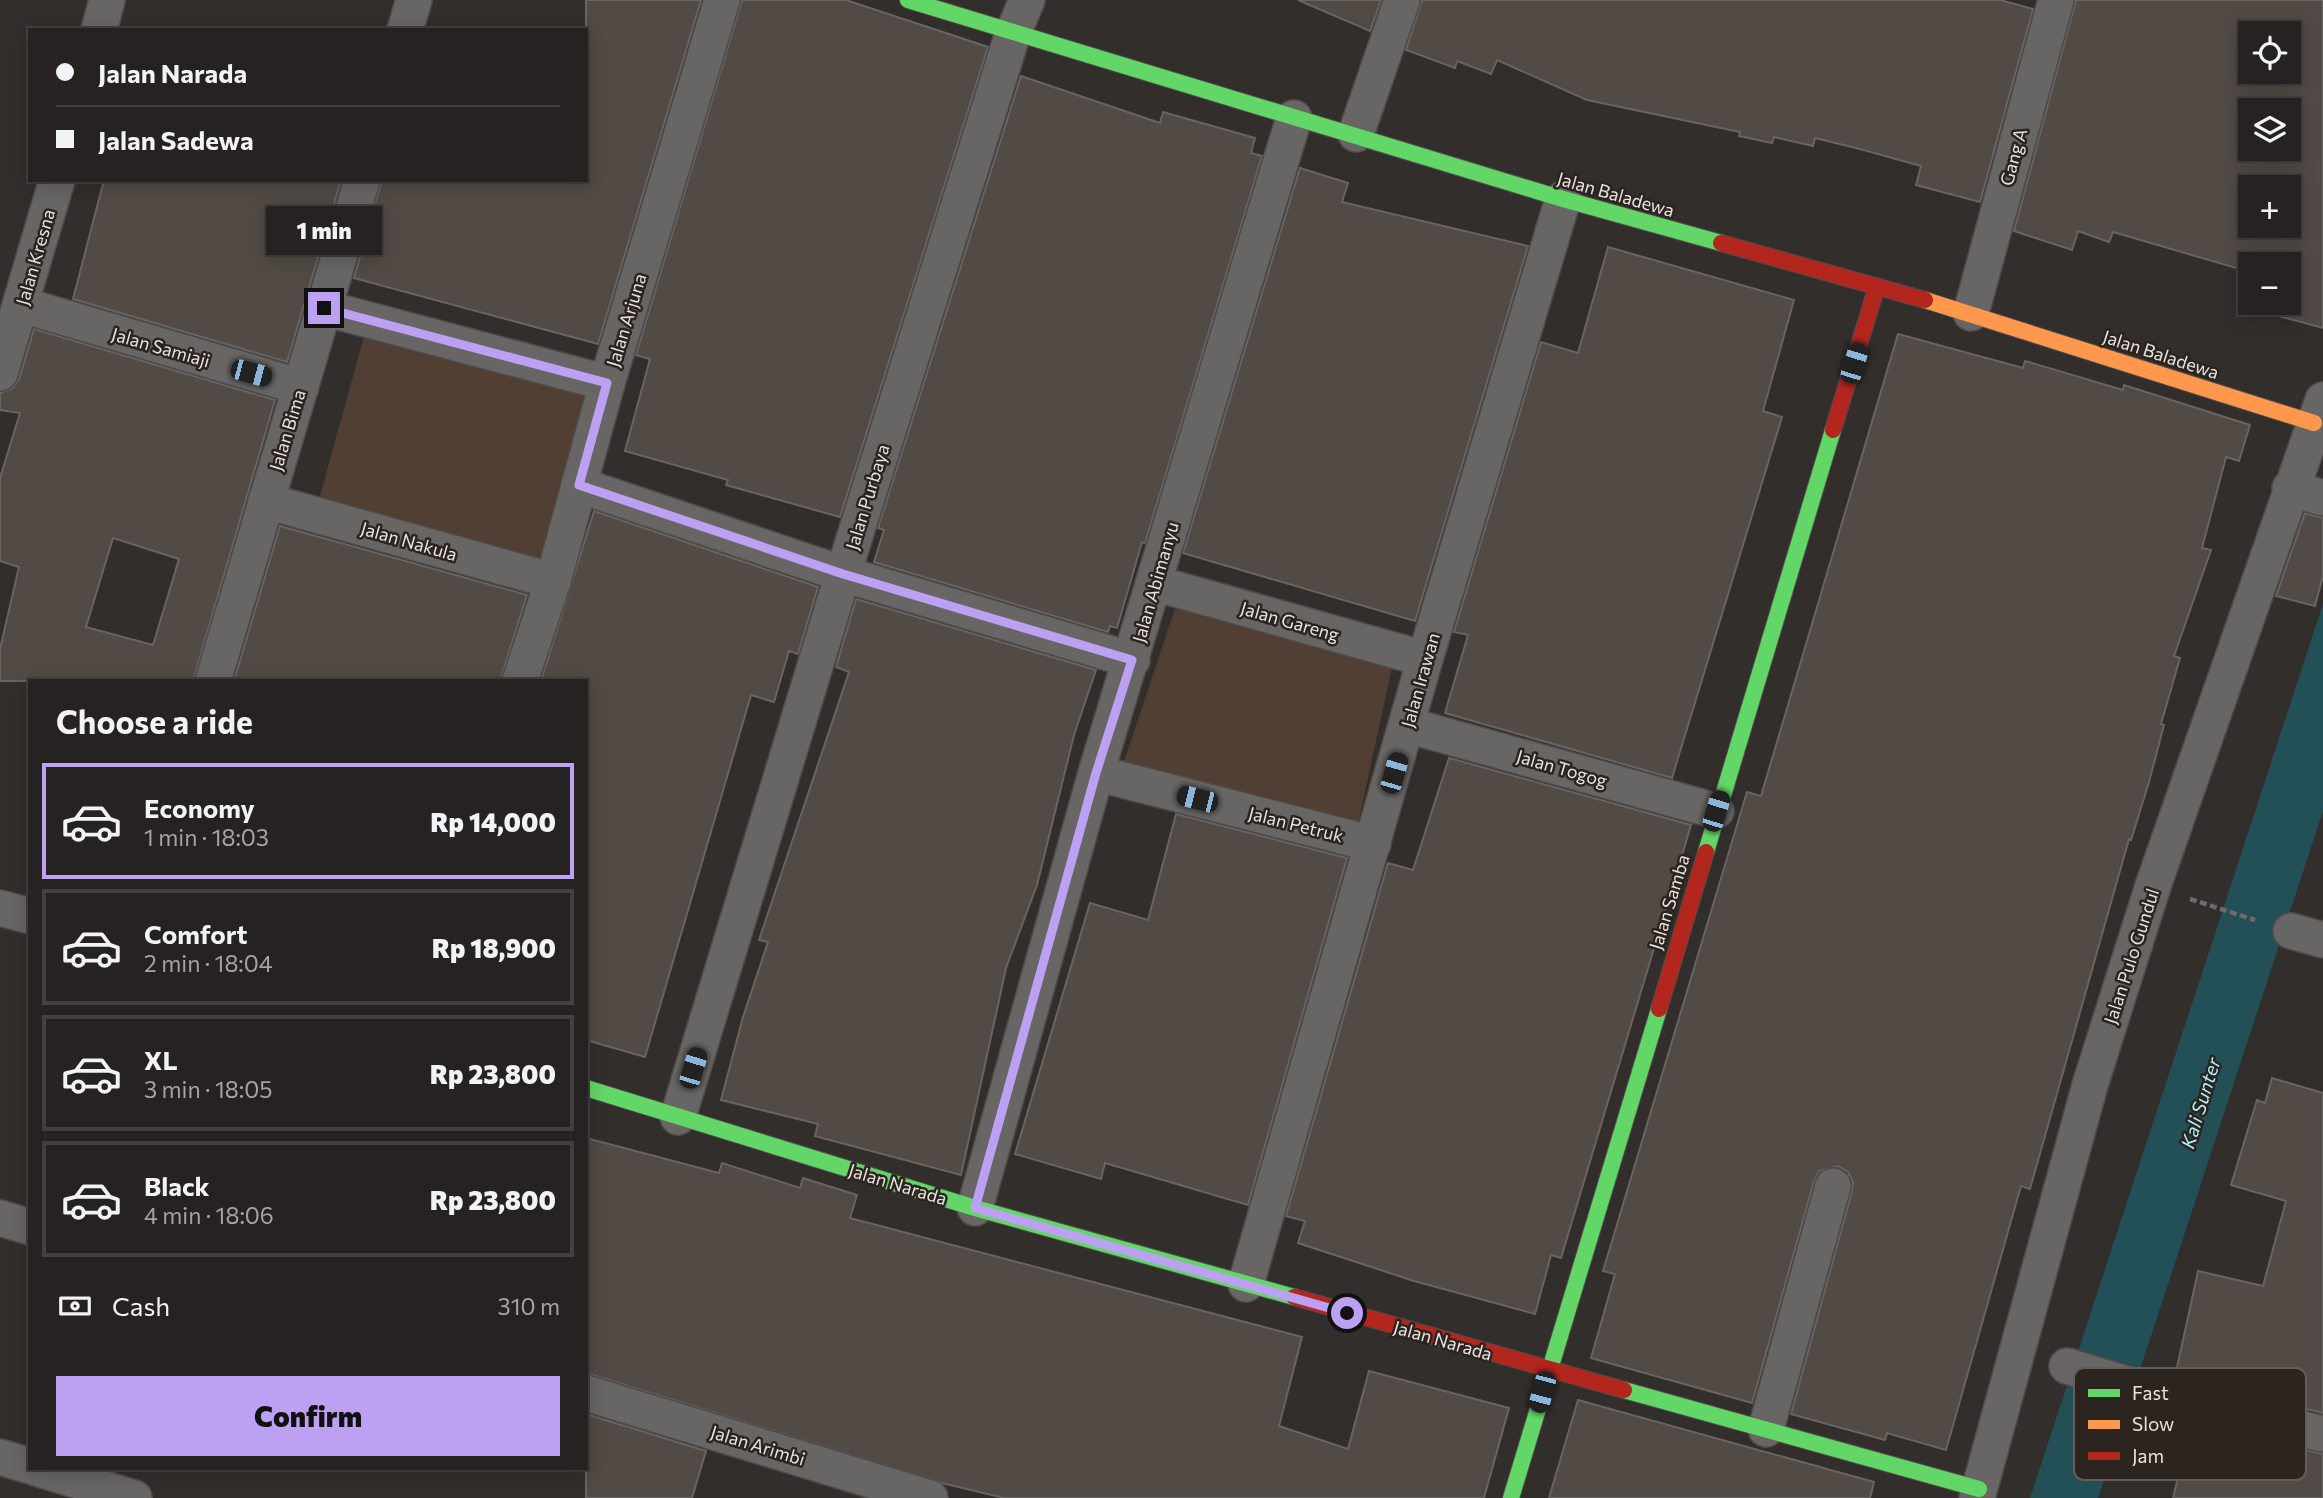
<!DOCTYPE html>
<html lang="en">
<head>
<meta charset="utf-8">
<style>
  body { margin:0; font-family:Commissioner,sans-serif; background:#2e2a2a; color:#f1f3f6; height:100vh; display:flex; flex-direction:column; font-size:26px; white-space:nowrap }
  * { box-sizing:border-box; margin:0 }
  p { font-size:23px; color:#a4a4a5 }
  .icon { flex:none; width:38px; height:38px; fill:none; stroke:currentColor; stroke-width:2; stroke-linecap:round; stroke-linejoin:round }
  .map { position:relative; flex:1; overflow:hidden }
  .sheet { position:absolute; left:28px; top:679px; width:560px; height:791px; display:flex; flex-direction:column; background:#262221; border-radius:0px; box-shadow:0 4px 18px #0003,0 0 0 2px #423f3f }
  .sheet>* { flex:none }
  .top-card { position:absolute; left:28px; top:28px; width:560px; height:154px; border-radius:0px; box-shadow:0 4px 18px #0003,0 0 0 2px #423f3f; display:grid; align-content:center; height:154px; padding:0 28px; background:#262221 }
  .buttons { position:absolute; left:2238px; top:21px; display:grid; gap:14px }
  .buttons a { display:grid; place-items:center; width:63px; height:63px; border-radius:0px; background:#262221; box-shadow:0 4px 18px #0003,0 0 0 2px #423f3f; font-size:35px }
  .end { position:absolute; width:32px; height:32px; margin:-16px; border:9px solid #bca0f2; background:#111; box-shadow:0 0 0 4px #111 }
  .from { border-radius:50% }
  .bubble { position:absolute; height:49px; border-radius:0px; background:#262221; box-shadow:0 4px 18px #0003,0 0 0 2px #423f3f; font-size:23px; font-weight:800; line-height:49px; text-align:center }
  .car { position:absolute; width:21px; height:42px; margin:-21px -10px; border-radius:9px; box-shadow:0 0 5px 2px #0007; background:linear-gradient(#222 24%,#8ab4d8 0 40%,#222 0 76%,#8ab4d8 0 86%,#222 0) }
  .top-card b { display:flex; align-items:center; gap:24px; height:66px; font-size:26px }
  .top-card b+b { border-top:2px solid #423f3f }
  .top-card i { width:18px; height:18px; background:#f1f3f6 }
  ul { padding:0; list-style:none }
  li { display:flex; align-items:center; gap:21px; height:116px; margin:0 14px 10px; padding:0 14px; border:4px solid #423f3f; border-radius:0px }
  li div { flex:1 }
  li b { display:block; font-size:26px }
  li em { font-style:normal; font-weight:800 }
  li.current { border-color:#bca0f2 }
  li>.icon { width:63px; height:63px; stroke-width:1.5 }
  h2 { padding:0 28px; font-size:32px; line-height:84px }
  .pay { display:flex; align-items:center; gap:18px; height:77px; padding:0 28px; font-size:26px }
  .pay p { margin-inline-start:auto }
  .cta { display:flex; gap:14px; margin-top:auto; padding:14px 28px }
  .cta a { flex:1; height:80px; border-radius:0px; background:#bca0f2; color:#111; font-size:28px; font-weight:800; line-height:80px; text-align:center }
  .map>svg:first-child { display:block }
  .green { fill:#523f33 }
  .water { fill:#234f56 }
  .building { fill:#514a45; stroke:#676462; stroke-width:2; fill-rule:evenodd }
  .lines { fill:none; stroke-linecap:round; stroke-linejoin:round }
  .street-casing { stroke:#4e4b4a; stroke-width:38 }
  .fast-casing { stroke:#4e4b4a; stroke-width:18 }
  .slow-casing { stroke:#4e4b4a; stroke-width:18 }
  .jam-casing { stroke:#4e4b4a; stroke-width:18 }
  .path { stroke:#6e6b6a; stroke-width:4.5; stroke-dasharray:7 3.5; stroke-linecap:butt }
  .street { stroke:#686665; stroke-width:35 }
  .fast { stroke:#63d668; stroke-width:16 }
  .slow { stroke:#ff974d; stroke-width:16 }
  .jam { stroke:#b3261e; stroke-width:16 }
  .route { stroke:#bca0f2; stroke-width:9 }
  .labels { text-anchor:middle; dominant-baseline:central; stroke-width:5; stroke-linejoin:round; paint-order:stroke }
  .street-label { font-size:18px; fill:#e8e3e0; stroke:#2b241f }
  .water-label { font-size:19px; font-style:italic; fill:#aff1fc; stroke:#2b241f }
  .key { fill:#2b241f; stroke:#645d59; stroke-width:2 }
  .key-label { font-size:19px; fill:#e8e3e0 }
</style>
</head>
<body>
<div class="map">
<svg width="2323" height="1498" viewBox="0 0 2323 1498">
  <rect width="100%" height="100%" fill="#322e2c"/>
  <g class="green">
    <path d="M 365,333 L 585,395 L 538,564 L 318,503 Z"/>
    <path d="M 1176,606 L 1392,667 L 1358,824 L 1124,762 Z"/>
  </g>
  <path class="water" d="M 2323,604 L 2323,811 L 2098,1498 L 2030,1498 Z"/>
  <g class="building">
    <path d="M 586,0 L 701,0 L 598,344 L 354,278 L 382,180 L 586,180 Z"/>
    <path d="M 742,0 L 846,0 L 988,47 L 840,517 L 726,485 L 728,480 L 625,451 L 650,359 L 636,355 Z"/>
    <path d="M 1298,0 L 1381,0 L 1370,31 Z"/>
    <path d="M 1422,0 L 2000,0 L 2033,9 L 1980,202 L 1916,185 L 1921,166 L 1860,149 L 1815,138 L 1813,146 L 1774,137 L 1772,143 L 1739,136 L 1740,132 L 1587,100 L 1497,60 L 1491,74 L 1457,61 L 1455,68 L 1406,50 Z"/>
    <path d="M 2076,0 L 2323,0 L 2323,328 L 2275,315 L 2279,303 L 2289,303 L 2289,264 L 2250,264 L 2250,272 L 2113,232 L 2109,242 L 2078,231 L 2072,250 L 2014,231 ZM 2250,33 L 2289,33 L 2289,72 L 2250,72 ZM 2250,110 L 2289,110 L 2289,149 L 2250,149 ZM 2250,187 L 2289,187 L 2289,226 L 2250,226 Z"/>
    <path d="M 1021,76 L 1160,123 L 1163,112 L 1255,138 L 1251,153 L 1262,156 L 1145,543 L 1142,542 L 1117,628 L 1110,626 L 1108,632 L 874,562 L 884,530 L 878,528 Z"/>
    <path d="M 1300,168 L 1348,183 L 1342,202 L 1528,246 L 1415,621 L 1183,553 Z"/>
    <path d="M 104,180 L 341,180 L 287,362 L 73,299 Z"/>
    <path d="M 1608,247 L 1794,300 L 1763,411 L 1782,417 L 1672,778 L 1445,713 L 1468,635 L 1454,632 L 1541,342 L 1578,353 Z"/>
    <path d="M 34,329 L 275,400 L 193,681 L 0,681 L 0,649 L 19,567 L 0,561 L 0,478 L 20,413 L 0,410 L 0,393 L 13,388 L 19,379 ZM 113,538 L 179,559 L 153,645 L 86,627 Z"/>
    <path d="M 1898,334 L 2023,368 L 2025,361 L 2123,390 L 2124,385 L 2250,425 L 2239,461 L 2226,457 L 2202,548 L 2211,550 L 2174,656 L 2180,658 L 2161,724 L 2164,725 L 2149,782 L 2131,840 L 2129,839 L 2030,1189 L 2021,1186 L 1946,1450 L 1887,1433 L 1885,1440 L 1791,1414 L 1852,1191 L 1853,1182 L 1848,1172 L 1838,1166 L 1819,1171 L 1814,1181 L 1752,1403 L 1591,1358 L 1615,1274 L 1603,1271 L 1747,792 L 1761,796 Z"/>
    <path d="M 594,511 L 818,587 L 798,654 L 789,651 L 774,702 L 751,695 L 645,1057 L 586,1040 L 586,681 L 541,681 Z"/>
    <path d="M 2305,513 L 2323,518 L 2323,576 L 2315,606 L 2276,596 Z"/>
    <path d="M 280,526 L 527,595 L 500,681 L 234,681 Z"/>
    <path d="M 856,599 L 1096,670 L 1074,735 L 1037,885 L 1006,968 L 961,1175 L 815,1136 L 818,1124 L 721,1100 L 743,1017 L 768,942 L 759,940 L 849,672 L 836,667 Z"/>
    <path d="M 1449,758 L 1691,825 L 1561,1258 L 1551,1255 L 1535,1314 L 1414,1281 L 1298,1243 L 1305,1221 L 1286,1216 L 1388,863 L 1413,870 Z"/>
    <path d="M 1176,814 L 1347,858 L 1248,1205 L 1105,1163 L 1101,1179 L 1015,1154 L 1090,903 L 1148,920 Z"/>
    <path d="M 2272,1078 L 2323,1093 L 2323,1413 L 2175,1377 L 2198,1271 L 2263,1286 L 2286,1201 L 2231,1185 L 2257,1100 L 2265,1103 Z"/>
    <path d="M 586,1138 L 719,1173 L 722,1163 L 800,1188 L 803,1178 L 857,1195 L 850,1218 L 1302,1337 L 1279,1426 L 1348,1449 L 1369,1371 L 1509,1408 L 1484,1498 L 1004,1498 L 942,1483 L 586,1373 Z"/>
    <path d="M 1578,1400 L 1874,1482 L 1870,1498 L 1549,1498 Z"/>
    <path d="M 586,1414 L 706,1451 L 692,1498 L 586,1498 Z"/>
    <path d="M 2166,1417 L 2323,1454 L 2323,1498 L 2173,1498 L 2187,1441 L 2163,1432 Z"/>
  </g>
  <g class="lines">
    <defs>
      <g id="street">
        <path d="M 99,30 L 107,0"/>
        <path d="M 405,30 L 414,0"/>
        <path d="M 1356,134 L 1402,0"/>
        <path d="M 22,305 L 301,387"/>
        <path d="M 324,308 L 607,383"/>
        <path d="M 1971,313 L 2056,0"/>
        <path d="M 0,373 L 57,180"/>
        <path d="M 579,485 L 843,574 L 1132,660"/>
        <path d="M 2290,488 L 2323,498"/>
        <path d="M 266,501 L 553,581"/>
        <path d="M 1154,583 L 1425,659"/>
        <path d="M 213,681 L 362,180"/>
        <path d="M 520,681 L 553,581 L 607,383 L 722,0"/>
        <path d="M 1407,725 L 1716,811"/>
        <path d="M 1096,773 L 1373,844"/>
        <path d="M 0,908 L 30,916"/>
        <path d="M 2291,931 L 2323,940"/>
        <path d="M 678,1117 L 843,574 L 1013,33 L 1027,0"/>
        <path d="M 975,1208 L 1096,773 L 1294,118"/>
        <path d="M 0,1218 L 30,1227"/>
        <path d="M 1246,1284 L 1425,659 L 1563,199"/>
        <path d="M 2067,1366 L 2177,1399 L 2323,1434"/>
        <path d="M 586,1393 L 930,1498"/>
        <path d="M 1766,1429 L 1833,1186"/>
        <path d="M 0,1457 L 30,1466"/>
        <path d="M 36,1468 L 134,1498"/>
        <path d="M 1977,1498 L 2090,1085 L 2153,886 L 2323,400"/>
      </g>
      <g id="fast">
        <path d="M 908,0 L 1563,199 L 1721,243"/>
        <path d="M 1706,852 L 1833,430"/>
        <path d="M 586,1088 L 975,1208 L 1294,1297"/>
        <path d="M 1624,1390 L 1979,1489"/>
        <path d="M 1511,1498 L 1659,1009"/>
      </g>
      <path id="slow" d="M 1925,300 L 2314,423"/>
      <g id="jam">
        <path d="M 1721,243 L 1925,300"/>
        <path d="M 1833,430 L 1877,286"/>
        <path d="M 1659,1009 L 1706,852"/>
        <path d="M 1294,1297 L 1624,1390"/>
      </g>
    </defs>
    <use href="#street" class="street-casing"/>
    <use href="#fast" class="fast-casing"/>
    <use href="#slow" class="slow-casing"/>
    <use href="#jam" class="jam-casing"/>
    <path class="path" d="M 2190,899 L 2255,920"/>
    <use href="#street" class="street"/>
    <use href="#fast" class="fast"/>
    <use href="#slow" class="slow"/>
    <use href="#jam" class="jam"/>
  </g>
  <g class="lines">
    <path class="route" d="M 324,308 L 607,383 L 579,485 L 843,574 L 1132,660 L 1096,773 L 975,1208 L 1347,1313"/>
  </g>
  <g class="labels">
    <g class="street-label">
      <text transform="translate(2013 157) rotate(-75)">Gang A</text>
      <text transform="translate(1616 194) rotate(16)">Jalan Baladewa</text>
      <text transform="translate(35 257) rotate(-74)">Jalan Kresna</text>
      <text transform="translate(626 320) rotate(-73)">Jalan Arjuna</text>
      <text transform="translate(161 347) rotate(16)">Jalan Samiaji</text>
      <text transform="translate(2161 354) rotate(18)">Jalan Baladewa</text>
      <text transform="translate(287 430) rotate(-73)">Jalan Bima</text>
      <text transform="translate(867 497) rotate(-73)">Jalan Purbaya</text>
      <text transform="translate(409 541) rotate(16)">Jalan Nakula</text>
      <text transform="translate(1155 582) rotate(-74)">Jalan Abimanyu</text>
      <text transform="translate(1290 621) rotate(16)">Jalan Gareng</text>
      <text transform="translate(1420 680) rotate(-74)">Jalan Irawan</text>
      <text transform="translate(1562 768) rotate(16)">Jalan Togog</text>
      <text transform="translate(1296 824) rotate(14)">Jalan Petruk</text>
      <text transform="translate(1669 902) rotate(-73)">Jalan Samba</text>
      <text transform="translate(2131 956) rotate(-72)">Jalan Pulo Gundul</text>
      <text transform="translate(898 1184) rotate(17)">Jalan Narada</text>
      <text transform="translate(1443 1340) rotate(16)">Jalan Narada</text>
      <text transform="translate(758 1445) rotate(17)">Jalan Arimbi</text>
    </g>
    <g class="water-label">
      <text transform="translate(2200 1103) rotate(-73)">Kali Sunter</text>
    </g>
  </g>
  <rect x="2074" y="1368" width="232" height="112" rx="10" class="key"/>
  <rect x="2088" y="1389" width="32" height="8" fill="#63d668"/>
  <rect x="2088" y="1420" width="32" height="9" fill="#ff974d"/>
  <rect x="2088" y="1452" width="32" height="8" fill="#b3261e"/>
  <g class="key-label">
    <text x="2132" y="1400">Fast</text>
    <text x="2132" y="1431">Slow</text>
    <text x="2132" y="1463">Jam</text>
  </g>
</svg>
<div class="buttons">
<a><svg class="icon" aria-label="locate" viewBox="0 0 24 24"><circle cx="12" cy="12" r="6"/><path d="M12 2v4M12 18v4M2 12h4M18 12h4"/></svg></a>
<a><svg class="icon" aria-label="layers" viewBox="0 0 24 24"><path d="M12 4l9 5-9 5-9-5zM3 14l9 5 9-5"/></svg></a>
<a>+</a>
<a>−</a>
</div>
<i class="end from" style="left:1347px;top:1313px"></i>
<i class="end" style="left:324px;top:308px"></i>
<div class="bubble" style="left:266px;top:206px;width:116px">1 min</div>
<i class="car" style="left:1854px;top:363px;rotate:17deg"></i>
<i class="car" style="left:251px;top:373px;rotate:105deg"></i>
<i class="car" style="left:1394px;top:773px;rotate:16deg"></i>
<i class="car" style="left:1197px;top:799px;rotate:284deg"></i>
<i class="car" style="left:1716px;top:811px;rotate:17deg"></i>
<i class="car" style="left:693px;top:1068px;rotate:17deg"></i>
<i class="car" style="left:1542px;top:1392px;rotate:195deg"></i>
<div class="top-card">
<b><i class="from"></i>Jalan Narada</b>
<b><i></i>Jalan Sadewa</b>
</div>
<section class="sheet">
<h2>Choose a ride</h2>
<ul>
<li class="current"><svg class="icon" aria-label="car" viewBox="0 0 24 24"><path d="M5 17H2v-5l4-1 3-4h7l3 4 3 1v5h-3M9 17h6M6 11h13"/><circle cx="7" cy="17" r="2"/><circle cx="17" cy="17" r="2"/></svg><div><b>Economy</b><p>1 min · 18:03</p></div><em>Rp 14,000</em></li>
<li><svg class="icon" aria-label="car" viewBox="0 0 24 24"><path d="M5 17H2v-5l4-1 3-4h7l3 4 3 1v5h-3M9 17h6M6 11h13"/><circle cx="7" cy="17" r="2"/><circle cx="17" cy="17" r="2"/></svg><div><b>Comfort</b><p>2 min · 18:04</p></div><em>Rp 18,900</em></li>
<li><svg class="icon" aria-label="car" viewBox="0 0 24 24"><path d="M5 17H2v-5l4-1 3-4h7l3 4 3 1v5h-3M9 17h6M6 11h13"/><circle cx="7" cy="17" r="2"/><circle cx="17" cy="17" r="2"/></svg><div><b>XL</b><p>3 min · 18:05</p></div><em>Rp 23,800</em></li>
<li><svg class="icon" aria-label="car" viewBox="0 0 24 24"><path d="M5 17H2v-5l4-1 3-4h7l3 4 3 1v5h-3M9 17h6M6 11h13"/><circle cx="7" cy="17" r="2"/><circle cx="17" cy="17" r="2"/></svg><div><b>Black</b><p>4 min · 18:06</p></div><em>Rp 23,800</em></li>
</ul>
<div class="pay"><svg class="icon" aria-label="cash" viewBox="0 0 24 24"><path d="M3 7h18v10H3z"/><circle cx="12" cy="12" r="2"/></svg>Cash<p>310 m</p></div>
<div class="cta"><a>Confirm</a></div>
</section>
</div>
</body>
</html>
